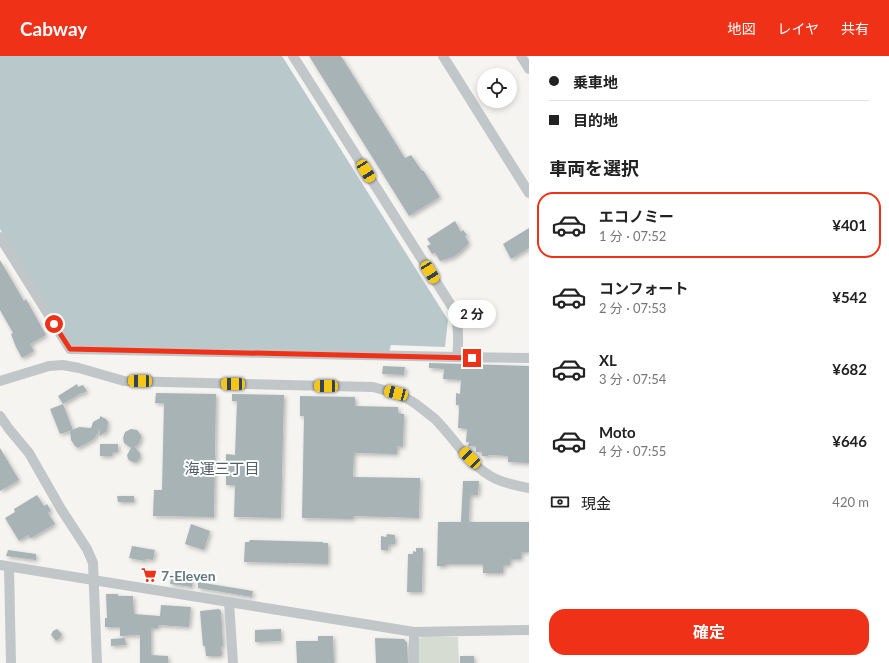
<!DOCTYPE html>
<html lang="ja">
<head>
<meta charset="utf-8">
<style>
  body { margin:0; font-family:Lato,"Noto Sans JP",sans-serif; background:#f2f2f2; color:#222; height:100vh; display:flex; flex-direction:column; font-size:15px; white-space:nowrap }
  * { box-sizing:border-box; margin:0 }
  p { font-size:13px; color:#767676 }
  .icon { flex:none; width:22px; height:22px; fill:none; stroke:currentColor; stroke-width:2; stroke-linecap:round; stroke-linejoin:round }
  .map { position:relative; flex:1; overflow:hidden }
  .details { display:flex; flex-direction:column; background:#fff; width:360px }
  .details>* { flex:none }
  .top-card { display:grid; align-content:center; height:88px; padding:0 20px; background:#fff }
  .buttons { position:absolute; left:477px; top:12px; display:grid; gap:8px }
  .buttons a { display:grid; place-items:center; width:40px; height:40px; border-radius:50%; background:#fff; box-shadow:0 2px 6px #0003; font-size:20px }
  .end { position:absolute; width:18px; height:18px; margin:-9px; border:5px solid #ee3117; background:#fff; box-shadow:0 0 0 2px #fff }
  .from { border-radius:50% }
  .bubble { position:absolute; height:28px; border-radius:14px; background:#fff; box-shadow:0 2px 6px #0003; font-size:13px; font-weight:700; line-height:28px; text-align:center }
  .car { position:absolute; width:12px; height:24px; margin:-12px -6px; border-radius:5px; box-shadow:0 0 3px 1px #0007; background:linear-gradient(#f5c518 24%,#345 0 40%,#f5c518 0 76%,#345 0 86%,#f5c518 0) }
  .top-card b { display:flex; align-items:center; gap:14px; height:38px; font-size:15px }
  .top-card b+b { border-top:1px solid #e0e0e0 }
  .top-card i { width:10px; height:10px; background:#222 }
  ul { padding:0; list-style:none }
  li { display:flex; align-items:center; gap:12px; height:66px; margin:0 8px 6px; padding:0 12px; border:2px solid transparent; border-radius:16px }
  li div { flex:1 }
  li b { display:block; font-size:15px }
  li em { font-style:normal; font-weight:700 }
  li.selected { border-color:#ee3117 }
  li>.icon { width:36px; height:36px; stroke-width:1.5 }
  h2 { padding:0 20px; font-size:18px; line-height:48px }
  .pay { display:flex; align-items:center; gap:10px; height:44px; padding:0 20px; font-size:15px }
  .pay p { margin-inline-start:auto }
  .button { display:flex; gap:8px; margin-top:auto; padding:8px 20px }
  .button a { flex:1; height:46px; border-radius:16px; background:#ee3117; color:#fff; font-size:16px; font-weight:700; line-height:46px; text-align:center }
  header { display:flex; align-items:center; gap:24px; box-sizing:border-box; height:56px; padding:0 20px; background:#ee3117; color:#fff }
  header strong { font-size:19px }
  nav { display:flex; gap:22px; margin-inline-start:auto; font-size:14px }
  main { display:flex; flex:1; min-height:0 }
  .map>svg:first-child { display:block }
  .green { fill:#d6dcd1 }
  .water { fill:#b8c8cb }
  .building { fill:#a8b3b6; filter:url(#shadow) }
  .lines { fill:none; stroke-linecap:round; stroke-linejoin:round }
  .minor { stroke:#c1c6c8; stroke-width:10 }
  .route { stroke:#ee3117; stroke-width:5 }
  .labels { text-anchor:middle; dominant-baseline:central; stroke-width:4; stroke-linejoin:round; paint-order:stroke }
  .poi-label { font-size:14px; font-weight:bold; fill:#617883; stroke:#fff; text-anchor:start }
  .neighbourhood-label { font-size:15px; fill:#506068; stroke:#fff }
</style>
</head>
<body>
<header>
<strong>Cabway</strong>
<nav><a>地図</a><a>レイヤ</a><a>共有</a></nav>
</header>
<main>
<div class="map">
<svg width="529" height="607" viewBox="0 0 529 607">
  <defs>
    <filter id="shadow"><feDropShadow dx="2" dy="2" stdDeviation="2" flood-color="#0004"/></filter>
  </defs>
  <rect width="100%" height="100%" fill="#f5f4f0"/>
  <path class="green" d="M 422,580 L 458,581 L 459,607 L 419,607 L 419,583 Z"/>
  <path class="water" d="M 0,0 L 282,0 L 448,264 L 445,291 L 391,289 L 389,296 L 71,290 L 0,173 Z"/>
  <g class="building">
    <path d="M 309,0 L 341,0 L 405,102 L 411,99 L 422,115 L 423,114 L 440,141 L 409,160 Z"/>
    <path d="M 455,165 L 461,176 L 463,174 L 467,179 L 465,180 L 469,187 L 459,197 L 453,201 L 440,205 L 435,197 L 432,198 L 427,190 L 431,188 L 427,183 Z"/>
    <path d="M 529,172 L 529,192 L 511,203 L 503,188 Z"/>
    <path d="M 0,204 L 24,245 L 26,243 L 46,279 L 30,288 L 34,295 L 22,302 L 16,291 L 11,278 L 13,277 L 0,254 Z"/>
    <path d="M 429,307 L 529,310 L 529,407 L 508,406 L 508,400 L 488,399 L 488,400 L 482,400 L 482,396 L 476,396 L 476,390 L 468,390 L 469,386 L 466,386 L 467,373 L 458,372 L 459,353 L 459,349 L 456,349 L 456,337 L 460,338 L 461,324 L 443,323 L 444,313 L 429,312 Z"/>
    <path d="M 383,310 L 405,311 L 404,319 L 382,318 Z"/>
    <path d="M 77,328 L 78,331 L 83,329 L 87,335 L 82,338 L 81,337 L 63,348 L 58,340 Z"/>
    <path d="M 156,337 L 216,338 L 214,461 L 153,460 L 154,434 L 162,434 L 164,347 L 155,347 Z"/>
    <path d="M 232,338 L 284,339 L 281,462 L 234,461 L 235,429 L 226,429 L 226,398 L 235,399 L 237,345 L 232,345 Z"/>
    <path d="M 300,340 L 355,341 L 355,350 L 398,351 L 398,357 L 404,358 L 403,391 L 397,390 L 397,398 L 354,397 L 353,421 L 420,422 L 419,462 L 353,460 L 353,463 L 302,462 L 304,360 L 300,360 Z"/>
    <path d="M 63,348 L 73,374 L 60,378 L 50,353 Z"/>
    <path d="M 100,360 L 106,363 L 108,366 L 107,375 L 100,380 L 100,373 L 94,383 L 78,392 L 75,390 L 71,384 L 70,375 L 79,371 L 91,372 L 93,366 L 100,362 Z"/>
    <path d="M 131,373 L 137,374 L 141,379 L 141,382 L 139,388 L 135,391 L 140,397 L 140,402 L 137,406 L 134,406 L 130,405 L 128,403 L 127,399 L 131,392 L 124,387 L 123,382 L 125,376 Z"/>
    <path d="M 100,388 L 118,388 L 118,396 L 112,396 L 112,400 L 100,400 Z"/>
    <path d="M 0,392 L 19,424 L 0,435 Z"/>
    <path d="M 463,425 L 479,425 L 478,439 L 470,439 L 469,466 L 529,466 L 529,496 L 521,496 L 521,503 L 510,503 L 510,509 L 503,509 L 503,517 L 483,517 L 483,508 L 445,508 L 445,510 L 437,510 L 438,466 L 461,466 Z"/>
    <path d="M 37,439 L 44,450 L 47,448 L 51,455 L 48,457 L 55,468 L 31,482 L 28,479 L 19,485 L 5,462 L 15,456 L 14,453 Z"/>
    <path d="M 117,440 L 134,440 L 134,446 L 118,446 Z"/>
    <path d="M 191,468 L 210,475 L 204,494 L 185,488 Z"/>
    <path d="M 387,478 L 395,479 L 395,488 L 389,488 L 388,494 L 381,494 L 381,480 L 386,481 Z"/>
    <path d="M 250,484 L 323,486 L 323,487 L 328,487 L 328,508 L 244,506 L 245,486 L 249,486 Z"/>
    <path d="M 132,490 L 155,494 L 153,504 L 146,503 L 145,505 L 129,502 Z"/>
    <path d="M 416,492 L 423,492 L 422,536 L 407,536 L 408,498 L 413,498 L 413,495 L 416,496 Z"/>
    <path d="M 8,494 L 36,498 L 36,504 L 6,500 Z"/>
    <path d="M 171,521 L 193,525 L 192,531 L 170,528 Z"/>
    <path d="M 198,526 L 253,535 L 252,541 L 198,532 Z"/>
    <path d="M 106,538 L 118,538 L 118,540 L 133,540 L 134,558 L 160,560 L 161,549 L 191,551 L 189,571 L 158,569 L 158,572 L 151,572 L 151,599 L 168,600 L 168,607 L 140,607 L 140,579 L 120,580 L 120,571 L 105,571 L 105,562 L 107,562 Z"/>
    <path d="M 219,553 L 221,555 L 223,590 L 221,591 L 222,598 L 221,598 L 221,600 L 206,600 L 205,590 L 203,590 L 200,555 Z"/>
    <path d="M 57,573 L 62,578 L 60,582 L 56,585 L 51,579 L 53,575 Z"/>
    <path d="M 281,573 L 281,585 L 255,586 L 255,574 Z"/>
    <path d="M 318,580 L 333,580 L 334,607 L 297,607 L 296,585 L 318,585 Z"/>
    <path d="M 125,582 L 126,589 L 111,590 L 111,583 Z"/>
    <path d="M 375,582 L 404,583 L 407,587 L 408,607 L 376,607 Z"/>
    <rect x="460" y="600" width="14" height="7"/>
  </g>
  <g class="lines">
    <g class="minor">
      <path d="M 293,0 L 454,254 C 459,270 459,285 457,301 L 529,302"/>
      <path d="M 443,0 L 529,137"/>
      <path d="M 521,0 L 529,13"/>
      <path d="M 0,181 L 70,293 L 457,301"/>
      <path d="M 0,325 L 49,310 L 63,309 L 79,312 L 124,325 L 373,331 C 388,335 403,339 416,348 C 422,353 429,358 435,363 C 455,383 470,411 496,423 C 507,428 518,430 529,432"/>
      <path d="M 0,360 L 9,373 L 29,397 L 61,453 L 87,493 L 93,507 L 97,607"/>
      <path d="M 0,509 L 414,576 L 529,574"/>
      <path d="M 9,511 L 11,607"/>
      <path d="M 229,546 L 233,607"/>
      <path d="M 414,576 L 414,607"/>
    </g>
  </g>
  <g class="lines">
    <path class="route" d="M 54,268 L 70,293 L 472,302"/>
  </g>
  <defs>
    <symbol id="supermarket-bare" viewBox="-9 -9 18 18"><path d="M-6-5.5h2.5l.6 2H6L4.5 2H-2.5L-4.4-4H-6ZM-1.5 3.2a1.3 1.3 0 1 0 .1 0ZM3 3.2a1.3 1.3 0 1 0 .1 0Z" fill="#ee3117" stroke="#fff" stroke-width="2.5" paint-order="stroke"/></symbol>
  </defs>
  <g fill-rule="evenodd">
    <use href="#supermarket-bare" x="138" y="508" width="22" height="22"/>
  </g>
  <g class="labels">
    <g class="poi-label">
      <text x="161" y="519">7-Eleven</text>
    </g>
    <g class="neighbourhood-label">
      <text x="222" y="412">海運三丁目</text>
    </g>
  </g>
</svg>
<div class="buttons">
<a><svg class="icon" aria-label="locate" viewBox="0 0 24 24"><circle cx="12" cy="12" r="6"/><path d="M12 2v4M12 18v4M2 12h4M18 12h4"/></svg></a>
</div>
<i class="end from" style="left:54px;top:268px"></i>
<i class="end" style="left:472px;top:302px"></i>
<div class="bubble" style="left:448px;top:244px;width:48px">2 分</div>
<i class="car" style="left:366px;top:115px;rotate:148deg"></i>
<i class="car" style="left:430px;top:216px;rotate:148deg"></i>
<i class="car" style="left:140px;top:325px;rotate:271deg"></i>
<i class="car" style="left:233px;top:328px;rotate:271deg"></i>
<i class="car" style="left:326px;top:330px;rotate:271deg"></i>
<i class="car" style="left:396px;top:337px;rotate:285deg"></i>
<i class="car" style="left:470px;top:402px;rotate:315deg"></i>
</div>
<section class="details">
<div class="top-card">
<b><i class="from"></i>乗車地</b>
<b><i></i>目的地</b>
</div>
<h2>車両を選択</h2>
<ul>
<li class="selected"><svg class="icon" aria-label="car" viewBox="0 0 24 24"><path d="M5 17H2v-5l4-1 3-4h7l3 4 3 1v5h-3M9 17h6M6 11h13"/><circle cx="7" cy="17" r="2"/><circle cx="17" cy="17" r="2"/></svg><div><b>エコノミー</b><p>1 分 · 07:52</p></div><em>¥401</em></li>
<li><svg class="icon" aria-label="car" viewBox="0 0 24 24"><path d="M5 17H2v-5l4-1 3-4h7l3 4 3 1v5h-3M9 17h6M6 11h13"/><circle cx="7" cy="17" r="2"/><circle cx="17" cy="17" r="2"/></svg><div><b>コンフォート</b><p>2 分 · 07:53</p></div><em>¥542</em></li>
<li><svg class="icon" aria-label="car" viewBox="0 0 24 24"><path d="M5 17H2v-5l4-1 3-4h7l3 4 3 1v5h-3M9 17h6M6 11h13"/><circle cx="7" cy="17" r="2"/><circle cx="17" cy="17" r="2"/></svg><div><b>XL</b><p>3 分 · 07:54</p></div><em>¥682</em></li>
<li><svg class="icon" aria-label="car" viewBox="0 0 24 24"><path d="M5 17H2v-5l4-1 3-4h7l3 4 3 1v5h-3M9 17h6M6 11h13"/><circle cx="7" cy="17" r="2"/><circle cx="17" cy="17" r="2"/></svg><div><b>Moto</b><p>4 分 · 07:55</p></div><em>¥646</em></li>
</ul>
<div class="pay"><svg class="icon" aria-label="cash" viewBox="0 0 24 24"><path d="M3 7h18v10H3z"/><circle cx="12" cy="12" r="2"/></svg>現金<p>420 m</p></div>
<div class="button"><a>確定</a></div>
</section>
</main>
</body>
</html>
